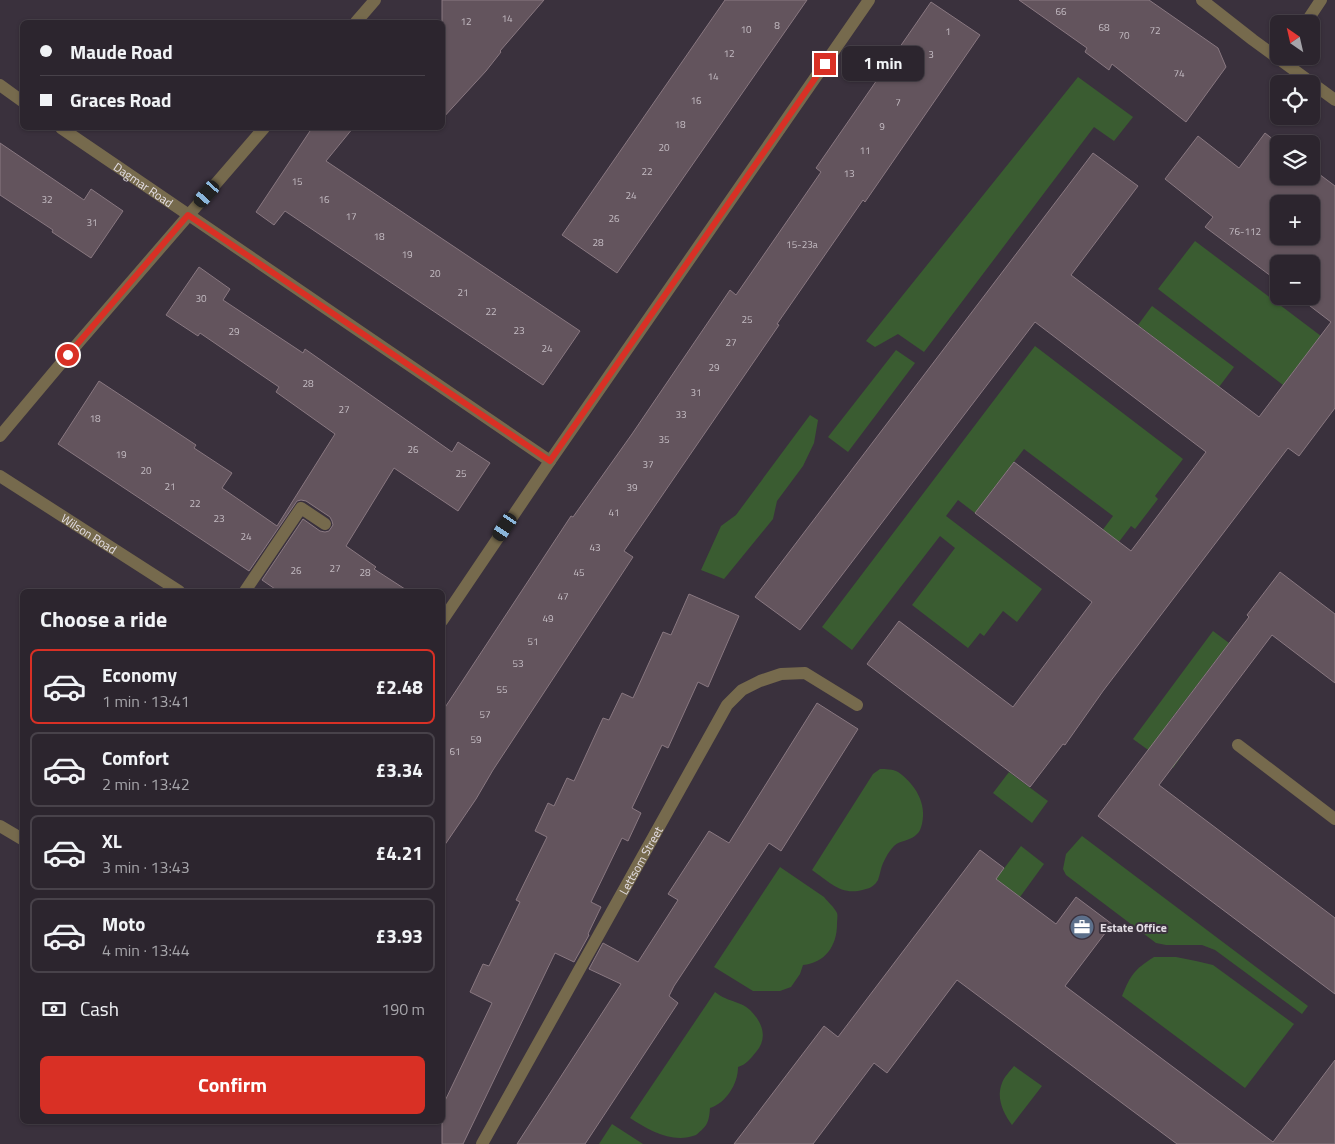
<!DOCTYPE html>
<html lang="en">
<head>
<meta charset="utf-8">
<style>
  body { margin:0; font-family:"Titillium Web",sans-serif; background:#342d36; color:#f1f3f6; height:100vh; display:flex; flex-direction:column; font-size:19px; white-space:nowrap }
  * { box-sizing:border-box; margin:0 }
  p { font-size:16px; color:#a6a5aa }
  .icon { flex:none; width:28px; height:28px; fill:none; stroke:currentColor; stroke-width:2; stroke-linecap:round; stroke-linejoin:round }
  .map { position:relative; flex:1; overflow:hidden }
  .side { position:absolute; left:20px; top:589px; width:425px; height:535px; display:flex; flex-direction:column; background:#2c252e; border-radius:8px; box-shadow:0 1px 4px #0004,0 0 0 1px #48424a }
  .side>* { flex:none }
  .guide { position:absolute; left:20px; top:20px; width:425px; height:110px; border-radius:8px; box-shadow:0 1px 4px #0004,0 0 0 1px #48424a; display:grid; align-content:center; height:110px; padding:0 20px; background:#2c252e }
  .needle { width:32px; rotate:326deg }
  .buttons { position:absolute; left:1270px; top:15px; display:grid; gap:10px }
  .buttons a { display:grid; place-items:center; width:50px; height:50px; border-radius:8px; background:#2c252e; box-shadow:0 1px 4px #0004,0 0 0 1px #48424a; font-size:25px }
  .end { position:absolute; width:22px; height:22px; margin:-11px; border:6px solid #d93025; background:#fff; box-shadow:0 0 0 2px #fff }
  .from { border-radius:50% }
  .bubble { position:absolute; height:35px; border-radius:8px; background:#2c252e; box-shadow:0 1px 4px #0004,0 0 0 1px #48424a; font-size:16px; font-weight:700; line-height:35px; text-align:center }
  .car { position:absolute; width:15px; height:30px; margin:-15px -8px; border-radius:6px; box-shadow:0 0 4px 1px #0007; background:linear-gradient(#222 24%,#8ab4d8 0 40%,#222 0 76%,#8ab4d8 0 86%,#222 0) }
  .guide b { display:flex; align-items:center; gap:18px; height:48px; font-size:19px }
  .guide b+b { border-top:1px solid #48424a }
  .guide i { width:12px; height:12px; background:#f1f3f6 }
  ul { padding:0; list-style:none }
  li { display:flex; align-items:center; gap:15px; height:75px; margin:0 10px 8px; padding:0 10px; border:2px solid #48424a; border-radius:8px }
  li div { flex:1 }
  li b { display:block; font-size:19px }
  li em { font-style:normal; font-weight:700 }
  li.on { border-color:#d93025 }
  li>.icon { width:45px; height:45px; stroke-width:1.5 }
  h2 { padding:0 20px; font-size:22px; line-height:60px }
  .pay { display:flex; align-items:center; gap:12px; height:55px; padding:0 20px; font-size:19px }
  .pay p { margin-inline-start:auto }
  .action { display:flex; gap:10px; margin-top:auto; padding:10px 20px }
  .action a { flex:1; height:58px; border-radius:8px; background:#d93025; color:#fff; font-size:20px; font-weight:700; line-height:58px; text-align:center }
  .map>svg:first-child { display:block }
  .green { fill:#3a5c31 }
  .building { fill:#63545d; stroke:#897881; fill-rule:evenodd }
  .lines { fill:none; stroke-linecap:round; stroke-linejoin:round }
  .minor { stroke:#766a4d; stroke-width:12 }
  .route { stroke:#d93025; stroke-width:6 }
  .labels { text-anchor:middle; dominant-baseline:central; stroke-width:4; stroke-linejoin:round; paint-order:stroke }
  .number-label { font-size:10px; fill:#c4bcc3 }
  .street-label { font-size:12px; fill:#e4dee5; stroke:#3a313d }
  .poi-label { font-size:12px; font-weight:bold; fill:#e4dee5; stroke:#3a313d; text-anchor:start }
</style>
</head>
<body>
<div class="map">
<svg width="1335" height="1144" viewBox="0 0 1335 1144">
  <rect width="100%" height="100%" fill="#3a313d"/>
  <g class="green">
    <path d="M 1078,77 L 1133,117 L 1114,141 L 1094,127 L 924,352 L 898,334 L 875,347 L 866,341 Z"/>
    <path d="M 1195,241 L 1321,336 L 1283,385 L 1158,289 Z"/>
    <path d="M 1152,306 L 1234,367 L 1219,387 L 1138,325 Z"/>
    <path d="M 1035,346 L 1183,459 L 1155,496 L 1158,499 L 1135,529 L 1131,526 L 1096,572 L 1087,551 L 1113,516 L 1024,449 L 975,513 L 958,500 L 946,516 L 1042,589 L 1017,622 L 1003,611 L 984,636 L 980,633 L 968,648 L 912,605 L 955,548 L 940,536 L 852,650 L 822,627 Z"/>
    <path d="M 896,350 L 915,363 L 848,452 L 828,437 Z"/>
    <path d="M 810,415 L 818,420 L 814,443 L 803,466 L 777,501 L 773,519 L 724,579 L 701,570 L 721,526 L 736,515 Z"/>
    <path d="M 1213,631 L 1229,643 L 1168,723 L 1192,741 L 1173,768 L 1133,739 Z"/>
    <path d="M 880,769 C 885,769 893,769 898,772 C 915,784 927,803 922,824 C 921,827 920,832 917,834 C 911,841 900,840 894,846 C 888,852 883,862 881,869 C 880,873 879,877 878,880 C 875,885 871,888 866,889 C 842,897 831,883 812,870 L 873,774 Z"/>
    <path d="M 1009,772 L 1048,801 L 1032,823 L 993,793 Z"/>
    <path d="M 1082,836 L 1308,1006 L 1302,1014 L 1215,950 L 1202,945 L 1166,945 L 1156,943 L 1066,875 L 1063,869 L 1066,854 Z"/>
    <path d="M 1021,846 L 1044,864 L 1020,897 L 996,879 Z"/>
    <path d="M 780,867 L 824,897 C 828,902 834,907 837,913 C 838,916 837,920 837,924 C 837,946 825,963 803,965 L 800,974 L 791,987 L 780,991 L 753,991 L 714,967 Z"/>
    <path d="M 1154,957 L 1176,957 L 1196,961 L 1213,965 L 1294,1024 L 1245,1088 L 1122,996 C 1131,974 1134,970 1154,957 Z"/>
    <path d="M 715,992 C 718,994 722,997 725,998 C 733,1002 743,1003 750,1010 C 763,1023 768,1038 756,1052 C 750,1059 747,1064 738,1067 C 738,1084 726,1103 710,1108 C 709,1123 707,1126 696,1135 C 673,1144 650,1131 630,1118 Z"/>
    <path d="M 1014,1066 L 1042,1086 L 1012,1125 C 1003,1113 996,1098 1002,1083 C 1004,1077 1010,1071 1014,1066 Z"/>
    <path d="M 612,1124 L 643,1144 L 599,1144 Z"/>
  </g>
  <g class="building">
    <path d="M 442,0 L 544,0 L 500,51 L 501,52 L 486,71 L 442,119 Z"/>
    <path d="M 725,0 L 807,0 L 617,273 L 562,235 Z"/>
    <path d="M 1019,0 L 1149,0 L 1218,48 L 1226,67 L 1186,122 L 1112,64 L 1109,70 L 1085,52 L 1087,48 Z"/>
    <path d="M 931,2 L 980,35 L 865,202 L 863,200 L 777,324 L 779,325 L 624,551 L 633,557 L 493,770 L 476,799 L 442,849 L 442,712 L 571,516 L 573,517 L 632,434 L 730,290 L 736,295 L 821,172 L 816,168 Z"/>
    <path d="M 312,128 L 353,128 L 326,161 L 580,331 L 543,385 L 285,211 L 274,225 L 256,212 Z"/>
    <path d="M 1265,133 L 1279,144 L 1279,176 L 1311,176 L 1311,168 L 1335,186 L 1335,408 L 1299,456 L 1288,448 L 1103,691 L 1065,745 L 1063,744 L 1030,787 L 867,664 L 899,621 L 1013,707 L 1092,602 L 975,513 L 1014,462 L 1131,551 L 1206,452 L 1035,322 L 800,630 L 755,597 L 1093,153 L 1138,186 L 1071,275 L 1259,417 L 1331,322 L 1297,296 L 1311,296 L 1311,264 L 1279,264 L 1279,282 L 1205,227 L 1213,217 L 1165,179 L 1198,136 L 1239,168 ZM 1279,204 L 1311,204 L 1311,236 L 1279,236 Z"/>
    <path d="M 0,143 L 84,200 L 91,189 L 123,211 L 91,258 L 52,232 L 53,230 L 0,195 Z"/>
    <path d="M 199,267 L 230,289 L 223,300 L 303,353 L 305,349 L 452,452 L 458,442 L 490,463 L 458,511 L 394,468 L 346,546 L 376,567 L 374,569 L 408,591 L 278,591 L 262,580 L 303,519 L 320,531 L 325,532 L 329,531 L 333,525 L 332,521 L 330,517 L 306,501 L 301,500 L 297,501 L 249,571 L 58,444 L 99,381 L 196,445 L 194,448 L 232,473 L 222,488 L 277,526 L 335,434 L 276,392 L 279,387 L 200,333 L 198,336 L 166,315 Z"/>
    <path d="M 1280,572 L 1335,614 L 1335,683 L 1272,635 L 1159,785 L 1335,918 L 1335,994 L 1098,816 L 1249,617 L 1247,615 Z"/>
    <path d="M 689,594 L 739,616 L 708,687 L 698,682 L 668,748 L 662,745 L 632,808 L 641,813 L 628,841 L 622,838 L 591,902 L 601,907 L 588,934 L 589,935 L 574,962 L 555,953 L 463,1144 L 442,1144 L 442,1107 L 492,1003 L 470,992 L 483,964 L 489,966 L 520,902 L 516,900 L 547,837 L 535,831 L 548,803 L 554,806 L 567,778 L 574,781 L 603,718 L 609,720 L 622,693 L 633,698 L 663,632 L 671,635 Z"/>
    <path d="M 817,703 L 858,729 L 781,851 L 769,843 L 674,986 L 669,996 L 678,1003 L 585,1144 L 517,1144 L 621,984 L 589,969 L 603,943 L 638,962 L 678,900 L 668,894 L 709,831 L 729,843 Z"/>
    <path d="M 980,850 L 1004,868 L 996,879 L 1056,924 L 1076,897 L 1112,924 L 1065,986 L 1273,1142 L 1335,1060 L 1335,1144 L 1177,1144 L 957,980 L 887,1073 L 874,1063 L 813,1144 L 734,1144 L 824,1026 L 838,1037 Z"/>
  </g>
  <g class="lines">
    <g class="minor">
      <path d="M 1202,0 L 1253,40 L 1335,100"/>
      <path d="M 356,22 L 375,0"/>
      <path d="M 1305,24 L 1321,0"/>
      <path d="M 0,85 L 22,101"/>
      <path id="s1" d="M 61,128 L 550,461"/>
      <path d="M 0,436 L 79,342 L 264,128"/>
      <path id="s2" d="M 0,476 L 179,591"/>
      <path d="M 245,591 L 301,508 L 325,524"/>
      <path d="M 442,621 L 550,461 L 869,0"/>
      <path d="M 1238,745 L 1335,819"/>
      <path d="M 0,826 L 22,839"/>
      <path id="s3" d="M 482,1144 L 727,705 L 742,690 L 760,681 L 781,674 L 805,673 L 857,705"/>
    </g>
  </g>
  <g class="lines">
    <path class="route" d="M 68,355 L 188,215 L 550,461 L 825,64"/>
  </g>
  <defs>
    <symbol id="office-disc" viewBox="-11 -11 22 22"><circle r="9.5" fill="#5c6f8a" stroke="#3a313d"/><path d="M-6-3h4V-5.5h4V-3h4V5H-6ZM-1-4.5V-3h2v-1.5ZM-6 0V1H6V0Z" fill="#fff"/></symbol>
  </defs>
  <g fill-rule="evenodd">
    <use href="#office-disc" x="1068" y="913" width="28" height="28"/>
  </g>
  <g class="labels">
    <g class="number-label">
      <text x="1061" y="11">66</text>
      <text x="507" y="18">14</text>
      <text x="466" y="21">12</text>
      <text x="777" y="25">8</text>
      <text x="1104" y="27">68</text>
      <text x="746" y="29">10</text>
      <text x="1155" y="30">72</text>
      <text x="948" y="31">1</text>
      <text x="1124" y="35">70</text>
      <text x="729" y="53">12</text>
      <text x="931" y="54">3</text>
      <text x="1179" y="73">74</text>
      <text x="713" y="76">14</text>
      <text x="696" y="100">16</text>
      <text x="898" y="102">7</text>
      <text x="680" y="124">18</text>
      <text x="882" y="126">9</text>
      <text x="664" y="147">20</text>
      <text x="865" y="150">11</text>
      <text x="647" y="171">22</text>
      <text x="849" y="173">13</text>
      <text x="297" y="181">15</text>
      <text x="631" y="195">24</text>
      <text x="47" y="199">32</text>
      <text x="324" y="199">16</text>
      <text x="351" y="216">17</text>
      <text x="614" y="218">26</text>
      <text x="92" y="222">31</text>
      <text x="1245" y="231">76-112</text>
      <text x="379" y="236">18</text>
      <text x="598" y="242">28</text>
      <text x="802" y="244">15-23a</text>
      <text x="407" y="254">19</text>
      <text x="435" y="273">20</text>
      <text x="463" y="292">21</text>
      <text x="201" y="298">30</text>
      <text x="491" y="311">22</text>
      <text x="747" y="319">25</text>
      <text x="519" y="330">23</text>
      <text x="234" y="331">29</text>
      <text x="731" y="342">27</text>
      <text x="547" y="348">24</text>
      <text x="714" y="367">29</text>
      <text x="308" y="383">28</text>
      <text x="696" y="392">31</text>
      <text x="344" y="409">27</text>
      <text x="681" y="414">33</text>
      <text x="95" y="418">18</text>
      <text x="664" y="439">35</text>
      <text x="413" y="449">26</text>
      <text x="121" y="454">19</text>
      <text x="648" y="464">37</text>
      <text x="146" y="470">20</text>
      <text x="461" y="473">25</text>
      <text x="170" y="486">21</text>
      <text x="632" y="487">39</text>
      <text x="195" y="503">22</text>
      <text x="614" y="512">41</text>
      <text x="219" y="518">23</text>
      <text x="246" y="536">24</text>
      <text x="595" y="547">43</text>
      <text x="335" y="568">27</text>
      <text x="296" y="570">26</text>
      <text x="365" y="572">28</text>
      <text x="579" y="572">45</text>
      <text x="563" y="596">47</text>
      <text x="548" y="618">49</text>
      <text x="533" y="641">51</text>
      <text x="518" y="663">53</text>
      <text x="502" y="689">55</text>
      <text x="485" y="714">57</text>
      <text x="476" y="739">59</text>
      <text x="455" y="751">61</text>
    </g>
    <g class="street-label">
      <text stroke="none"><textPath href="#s1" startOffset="100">Dagmar Road</textPath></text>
      <text stroke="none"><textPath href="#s2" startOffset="106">Wilson Road</textPath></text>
      <text stroke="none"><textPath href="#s3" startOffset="325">Lettsom Street</textPath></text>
    </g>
    <g class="poi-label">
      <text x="1100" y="927">Estate Office</text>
    </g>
  </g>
</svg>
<div class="buttons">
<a><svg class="needle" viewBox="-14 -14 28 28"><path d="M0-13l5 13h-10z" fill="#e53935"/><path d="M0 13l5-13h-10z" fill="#a6a5aa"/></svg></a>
<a><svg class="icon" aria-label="locate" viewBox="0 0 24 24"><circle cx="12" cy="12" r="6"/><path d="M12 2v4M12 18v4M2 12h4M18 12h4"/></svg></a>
<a><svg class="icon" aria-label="layers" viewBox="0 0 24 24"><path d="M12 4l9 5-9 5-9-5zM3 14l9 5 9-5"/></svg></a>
<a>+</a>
<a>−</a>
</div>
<i class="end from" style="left:68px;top:355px"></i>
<i class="end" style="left:825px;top:64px"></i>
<div class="bubble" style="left:842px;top:46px;width:82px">1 min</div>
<i class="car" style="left:207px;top:194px;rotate:221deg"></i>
<i class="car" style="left:505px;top:527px;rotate:214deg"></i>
<div class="guide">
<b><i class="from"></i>Maude Road</b>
<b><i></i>Graces Road</b>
</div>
<section class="side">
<h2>Choose a ride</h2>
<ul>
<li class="on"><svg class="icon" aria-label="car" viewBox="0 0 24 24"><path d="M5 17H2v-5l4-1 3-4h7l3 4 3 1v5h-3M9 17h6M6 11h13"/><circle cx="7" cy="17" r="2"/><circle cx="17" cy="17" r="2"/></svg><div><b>Economy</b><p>1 min · 13:41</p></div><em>£2.48</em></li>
<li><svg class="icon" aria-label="car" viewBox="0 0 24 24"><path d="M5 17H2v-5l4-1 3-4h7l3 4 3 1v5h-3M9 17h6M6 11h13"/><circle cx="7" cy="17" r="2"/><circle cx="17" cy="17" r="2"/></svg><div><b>Comfort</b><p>2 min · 13:42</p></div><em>£3.34</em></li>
<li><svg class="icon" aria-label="car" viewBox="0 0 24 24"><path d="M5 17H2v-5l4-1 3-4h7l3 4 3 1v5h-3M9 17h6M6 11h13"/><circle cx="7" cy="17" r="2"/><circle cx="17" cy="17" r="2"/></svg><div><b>XL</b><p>3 min · 13:43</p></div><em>£4.21</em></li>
<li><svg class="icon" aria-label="car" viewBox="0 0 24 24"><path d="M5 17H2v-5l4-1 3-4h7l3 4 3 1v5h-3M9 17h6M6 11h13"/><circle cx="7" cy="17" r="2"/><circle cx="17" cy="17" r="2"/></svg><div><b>Moto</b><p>4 min · 13:44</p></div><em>£3.93</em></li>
</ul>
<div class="pay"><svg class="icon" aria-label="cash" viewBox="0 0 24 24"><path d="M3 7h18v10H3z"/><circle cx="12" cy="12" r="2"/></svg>Cash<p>190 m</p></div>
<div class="action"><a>Confirm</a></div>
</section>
</div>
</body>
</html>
